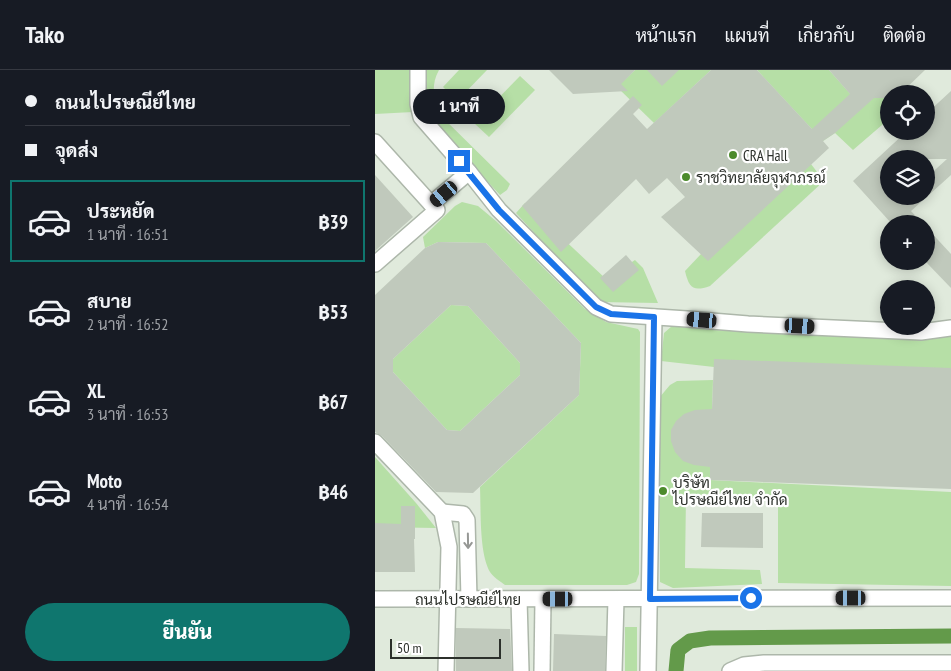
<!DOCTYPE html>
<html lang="th">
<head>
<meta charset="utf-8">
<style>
  body { margin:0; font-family:"PT Sans Narrow",Sarabun,sans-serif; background:#20242c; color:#f1f3f6; height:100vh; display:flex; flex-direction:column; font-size:19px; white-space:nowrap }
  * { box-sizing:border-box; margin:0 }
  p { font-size:16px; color:#9ea1a6 }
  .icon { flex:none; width:28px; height:28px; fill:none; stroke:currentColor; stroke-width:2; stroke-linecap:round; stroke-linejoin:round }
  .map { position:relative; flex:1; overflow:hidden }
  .sheet { display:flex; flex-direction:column; background:#171b24; width:375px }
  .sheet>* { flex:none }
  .hud { display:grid; align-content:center; height:110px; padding:0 25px; background:#171b24 }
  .buttons { position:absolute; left:505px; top:15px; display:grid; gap:10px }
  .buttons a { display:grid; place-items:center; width:55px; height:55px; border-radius:50%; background:#171b24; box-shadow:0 2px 12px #0003; font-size:25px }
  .scale { position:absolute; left:15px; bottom:12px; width:111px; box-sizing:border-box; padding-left:5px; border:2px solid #2c302b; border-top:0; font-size:14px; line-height:18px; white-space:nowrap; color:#2c302b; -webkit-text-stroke:4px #fff; paint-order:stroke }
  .end { position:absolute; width:22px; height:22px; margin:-11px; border:6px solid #1a73e8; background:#fff; box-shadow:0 0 0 2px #fff }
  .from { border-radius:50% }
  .bubble { position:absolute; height:35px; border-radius:18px; background:#171b24; box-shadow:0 2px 12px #0003; font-size:16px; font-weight:800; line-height:35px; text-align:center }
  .car { position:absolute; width:15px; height:30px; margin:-15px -8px; border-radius:6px; box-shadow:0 0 4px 1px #0007; background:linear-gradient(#222 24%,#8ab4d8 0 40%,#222 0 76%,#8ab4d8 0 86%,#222 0) }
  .hud b { display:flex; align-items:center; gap:18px; height:48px; font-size:19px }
  .hud b+b { border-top:1px solid #363941 }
  .hud i { width:12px; height:12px; background:#f1f3f6 }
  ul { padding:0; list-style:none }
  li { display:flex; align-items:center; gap:15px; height:82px; margin:0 10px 8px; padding:0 15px; border:2px solid transparent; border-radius:0px }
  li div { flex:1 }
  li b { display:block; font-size:19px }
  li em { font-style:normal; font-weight:800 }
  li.on { border-color:#0f766e }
  li>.icon { width:45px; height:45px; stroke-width:1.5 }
  .cta { display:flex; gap:10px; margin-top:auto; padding:10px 25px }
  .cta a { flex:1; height:58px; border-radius:30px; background:#0f766e; color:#fff; font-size:20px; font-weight:800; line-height:58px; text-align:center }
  header { display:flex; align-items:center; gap:30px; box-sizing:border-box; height:70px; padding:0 25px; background:#171b24; border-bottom:1px solid #363941 }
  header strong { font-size:24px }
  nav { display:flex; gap:28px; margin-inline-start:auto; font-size:18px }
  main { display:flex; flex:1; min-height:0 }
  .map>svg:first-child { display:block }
  .green { fill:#b6dfa6 }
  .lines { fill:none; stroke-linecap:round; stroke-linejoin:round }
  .canal { stroke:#639a4a; stroke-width:15 }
  .building { fill:#c0c9bc; fill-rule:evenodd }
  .minor-casing { stroke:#adb7aa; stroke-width:18 }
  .minor { stroke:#fff; stroke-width:15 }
  .oneway { stroke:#969895 }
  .route { stroke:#1a73e8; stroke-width:6 }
  .poi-dot { fill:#4c8b2c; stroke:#fff; stroke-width:2 }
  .labels { text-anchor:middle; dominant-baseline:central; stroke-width:4.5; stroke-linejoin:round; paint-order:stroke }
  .poi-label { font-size:15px; fill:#2c302b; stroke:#fff; text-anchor:start }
  .street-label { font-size:15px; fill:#2c302b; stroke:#fff }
</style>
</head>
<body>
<header>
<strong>Tako</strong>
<nav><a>หน้าแรก</a><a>แผนที่</a><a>เกี่ยวกับ</a><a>ติดต่อ</a></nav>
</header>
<main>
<section class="sheet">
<div class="hud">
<b><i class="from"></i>ถนนไปรษณีย์ไทย</b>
<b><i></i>จุดส่ง</b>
</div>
<ul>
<li class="on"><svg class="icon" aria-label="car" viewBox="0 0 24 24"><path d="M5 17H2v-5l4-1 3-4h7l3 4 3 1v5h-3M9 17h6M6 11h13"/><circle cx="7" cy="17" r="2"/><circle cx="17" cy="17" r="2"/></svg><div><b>ประหยัด</b><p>1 นาที · 16:51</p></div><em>฿39</em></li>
<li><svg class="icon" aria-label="car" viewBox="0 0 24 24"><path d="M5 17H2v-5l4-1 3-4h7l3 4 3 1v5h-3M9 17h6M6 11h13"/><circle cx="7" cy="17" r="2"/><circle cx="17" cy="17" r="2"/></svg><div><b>สบาย</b><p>2 นาที · 16:52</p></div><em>฿53</em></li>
<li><svg class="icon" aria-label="car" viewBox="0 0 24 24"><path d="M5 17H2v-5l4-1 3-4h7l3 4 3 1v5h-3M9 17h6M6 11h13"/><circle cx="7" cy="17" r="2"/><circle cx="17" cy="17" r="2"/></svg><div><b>XL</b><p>3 นาที · 16:53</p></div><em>฿67</em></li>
<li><svg class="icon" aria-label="car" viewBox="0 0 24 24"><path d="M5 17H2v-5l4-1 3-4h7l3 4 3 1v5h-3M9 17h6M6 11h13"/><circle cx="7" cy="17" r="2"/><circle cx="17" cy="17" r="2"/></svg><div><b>Moto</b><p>4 นาที · 16:54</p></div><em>฿46</em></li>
</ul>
<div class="cta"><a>ยืนยัน</a></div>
</section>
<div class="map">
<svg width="576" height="601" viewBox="0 0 576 601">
  <rect width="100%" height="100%" fill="#e0eadc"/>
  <g class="green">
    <path d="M 0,0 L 39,0 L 38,42 L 0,44 Z"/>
    <path d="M 50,0 L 64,0 C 56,14 59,26 61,41 L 135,114 L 132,120 L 125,125 L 48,42 Z"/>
    <path d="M 84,0 L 112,0 L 82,31 L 68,17 Z"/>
    <path d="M 260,0 L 336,0 L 279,53 L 242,17 Z"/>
    <path d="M 382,0 L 454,0 L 478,27 L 514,28 L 514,49 L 478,80 L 460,63 L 448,71 Z"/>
    <path d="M 145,6 L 160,20 L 114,67 L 99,53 Z"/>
    <path d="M 436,94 L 449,111 L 335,216 C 318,222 314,218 310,201 L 326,184 Z"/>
    <path d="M 87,132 L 103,136 L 121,151 L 210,239 L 231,252 L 263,259 L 265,262 L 264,504 L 261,512 L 252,515 L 130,515 C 125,511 118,507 115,502 C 104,483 106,440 105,417 L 204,325 L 206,273 L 111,173 L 63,172 L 50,178 L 48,167 L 80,136 Z"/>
    <path d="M 150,133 L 231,209 L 260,190 L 268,198 L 283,233 L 223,232 L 141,143 Z"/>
    <path d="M 76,235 L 93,236 L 145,293 L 145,305 L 85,361 L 72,360 L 18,302 L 18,289 Z"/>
    <path d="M 297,256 L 337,260 L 576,265 L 576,299 L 339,297 L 286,291 L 289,263 Z"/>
    <path d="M 338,310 L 335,410 L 576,422 L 576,516 L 403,513 L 403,429 L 311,426 L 310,498 L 385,500 L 387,514 L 298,518 L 285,512 L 284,328 L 295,315 L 302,311 Z"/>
    <path d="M 0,387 L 41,433 L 61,458 L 0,457 Z"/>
    <rect x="250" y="557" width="12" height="44"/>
  </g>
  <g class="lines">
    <path class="canal" d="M 301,601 L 303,580 L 315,571 L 335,568 L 576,566"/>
  </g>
  <g class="building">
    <path d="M 174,0 L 260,0 L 246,14 L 253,21 L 198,24 Z"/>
    <path d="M 272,0 L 304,0 L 287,16 Z"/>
    <path d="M 336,0 L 382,0 L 437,59 L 475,24 L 454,0 L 550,0 L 525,24 L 514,24 L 514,28 L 499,28 L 460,63 L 448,71 L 454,78 L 333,191 L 286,147 L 310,127 L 292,108 L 274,124 L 261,109 L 186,182 L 147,136 L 258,26 L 267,35 L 258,44 L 272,59 Z"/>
    <path d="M 576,21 L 576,105 L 536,141 L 548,154 L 517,154 L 478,111 L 532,61 L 551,61 L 551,44 ZM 514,89 L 572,89 L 551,108 L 551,126 L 514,126 Z"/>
    <path d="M 0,105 L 38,147 L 0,181 Z"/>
    <path d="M 551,157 L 576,184 L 576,218 L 551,192 Z"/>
    <path d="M 63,172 L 111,173 L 206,273 L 204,325 L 98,423 L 61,422 L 7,366 L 0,362 L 0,225 L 50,178 ZM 76,235 L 93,236 L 145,293 L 145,305 L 85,361 L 72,360 L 18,302 L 18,289 Z"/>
    <path d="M 251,185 L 264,200 L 238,222 L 225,208 Z"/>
    <path d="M 339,289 L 576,298 L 576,419 L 335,410 L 335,397 L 319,395 L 308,391 L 300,382 L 296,371 L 296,360 L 301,351 L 309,344 L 320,340 L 337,339 Z"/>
    <path d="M 26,436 L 40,436 L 40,469 L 39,469 L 40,502 L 0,502 L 0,453 L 26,454 Z"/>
    <path d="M 327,443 L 388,443 L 388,478 L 326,477 Z"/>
    <path d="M 81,558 L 135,559 L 137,601 L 81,601 Z"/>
    <path d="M 179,564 L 231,566 L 230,601 L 178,601 Z"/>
  </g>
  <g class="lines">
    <defs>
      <g id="minor">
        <path d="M 43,0 L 43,34 L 46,47 L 94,102 L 124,140 L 221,237 L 236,244 L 312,249 L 373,254 L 546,262 L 576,258"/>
        <path d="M 0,72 L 56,134"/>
        <path d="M 0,194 L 62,140 L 56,134 L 94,102"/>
        <path d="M 0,372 L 67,442 L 74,477 L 71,601"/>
        <path d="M 67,442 L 88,444 L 92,450 L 94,529"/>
        <path d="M 0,529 L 576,528"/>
        <path d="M 144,529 L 146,601"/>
        <path d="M 167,601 L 168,529"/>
        <path d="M 239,601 L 241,529"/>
        <path d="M 273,601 L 279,247"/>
        <path d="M 355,601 L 369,595 L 389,593 L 576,593"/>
      </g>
    </defs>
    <use href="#minor" class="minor-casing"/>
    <use href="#minor" class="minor"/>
  </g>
  <defs><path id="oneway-shaft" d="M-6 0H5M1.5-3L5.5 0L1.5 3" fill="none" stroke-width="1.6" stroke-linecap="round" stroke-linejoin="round" transform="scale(1.25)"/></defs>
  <use class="oneway" href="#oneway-shaft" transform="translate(93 471) rotate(89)"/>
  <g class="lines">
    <path class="route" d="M 84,91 L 124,140 L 221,237 L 236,244 L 279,247 L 275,529 L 376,528"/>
  </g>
  <g class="poi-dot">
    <circle cx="358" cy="85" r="5"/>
    <circle cx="311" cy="107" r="5"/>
    <circle cx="288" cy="421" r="5"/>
  </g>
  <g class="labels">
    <g class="poi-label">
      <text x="368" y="85">CRA Hall</text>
      <text x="321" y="107">ราชวิทยาลัยจุฬาภรณ์</text>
      <text x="298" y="412">บริษัท<tspan x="298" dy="17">ไปรษณีย์ไทย จำกัด</tspan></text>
    </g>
    <g class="street-label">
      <text x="93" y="529">ถนนไปรษณีย์ไทย</text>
    </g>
  </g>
</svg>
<div class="buttons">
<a><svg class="icon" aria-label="locate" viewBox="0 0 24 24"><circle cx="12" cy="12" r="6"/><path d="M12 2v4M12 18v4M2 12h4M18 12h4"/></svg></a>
<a><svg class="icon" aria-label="layers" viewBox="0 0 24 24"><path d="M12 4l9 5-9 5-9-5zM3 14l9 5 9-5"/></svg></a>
<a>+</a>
<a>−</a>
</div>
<div class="scale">50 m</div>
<i class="end from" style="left:376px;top:528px"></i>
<i class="end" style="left:84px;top:91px"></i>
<div class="bubble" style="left:38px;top:19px;width:92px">1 นาที</div>
<i class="car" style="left:69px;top:124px;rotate:230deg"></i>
<i class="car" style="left:327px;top:250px;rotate:275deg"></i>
<i class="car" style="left:425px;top:256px;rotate:93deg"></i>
<i class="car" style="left:476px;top:528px;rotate:270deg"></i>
<i class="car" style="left:183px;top:529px;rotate:270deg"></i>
</div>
</main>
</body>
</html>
